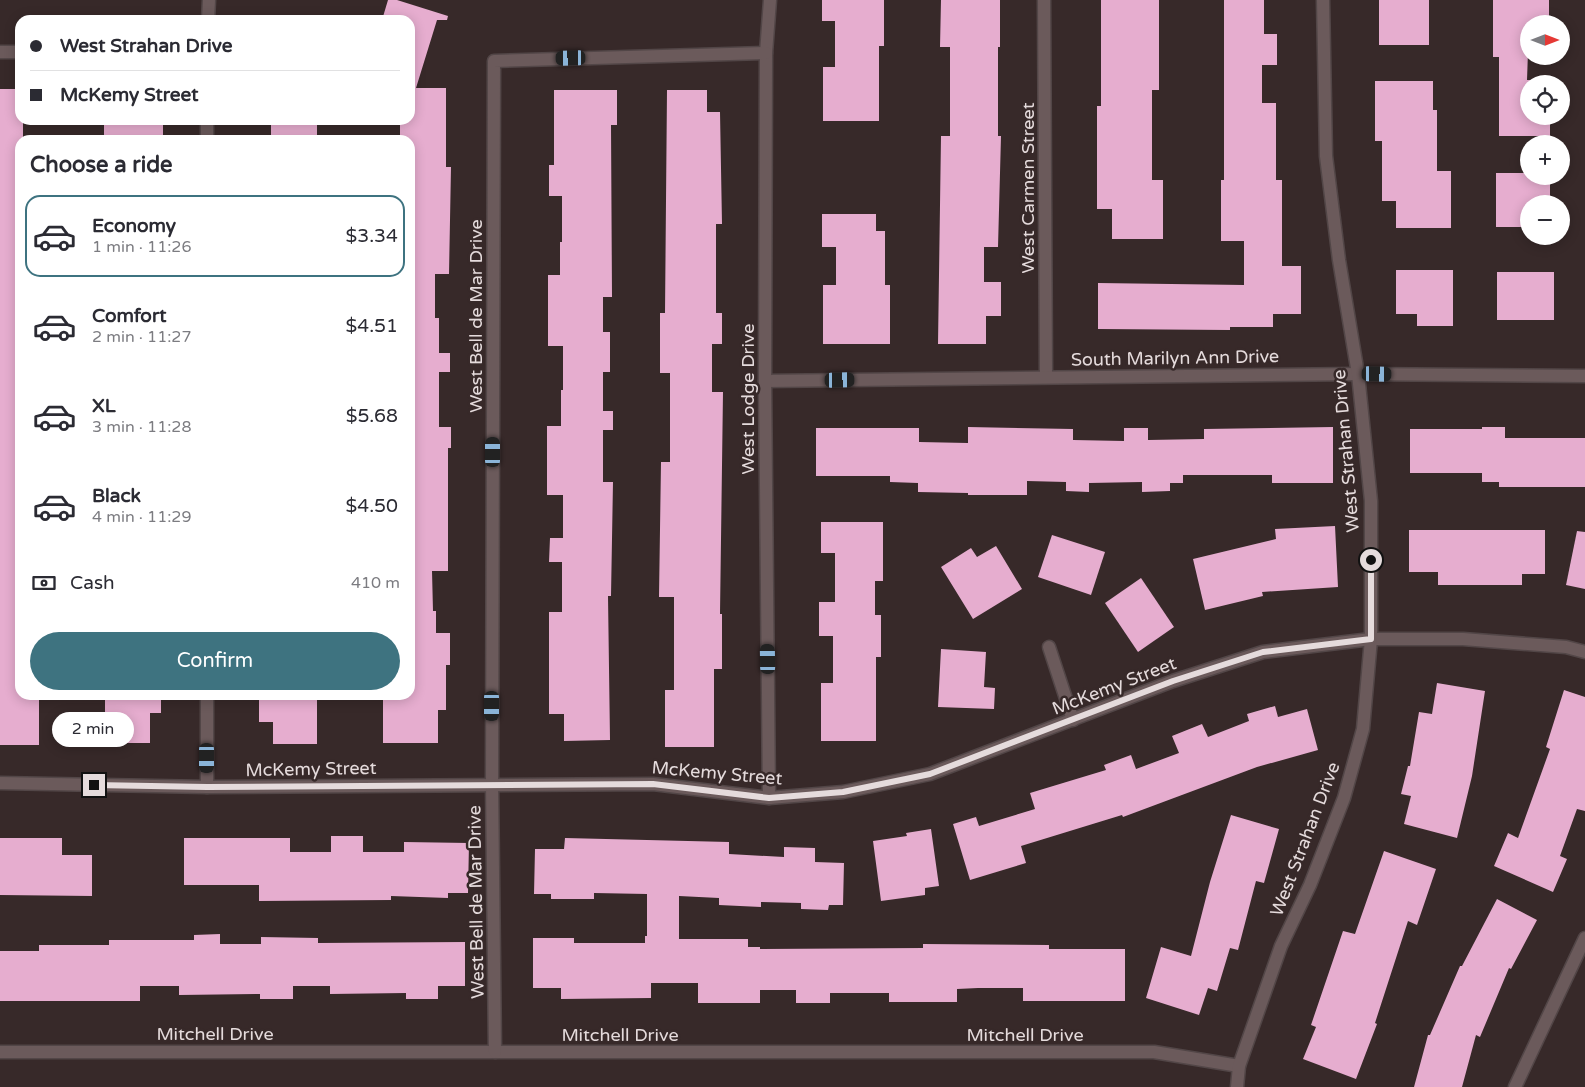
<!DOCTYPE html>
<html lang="en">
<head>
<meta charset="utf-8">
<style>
  body { margin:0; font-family:"Varela Round",sans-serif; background:#f7f7f7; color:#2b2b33; height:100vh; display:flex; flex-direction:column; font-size:19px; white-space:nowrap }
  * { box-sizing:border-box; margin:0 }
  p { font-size:16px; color:#7c7c81 }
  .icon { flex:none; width:28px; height:28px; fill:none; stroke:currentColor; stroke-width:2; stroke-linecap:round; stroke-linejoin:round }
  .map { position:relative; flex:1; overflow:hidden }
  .drawer { position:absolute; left:15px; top:135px; width:400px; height:565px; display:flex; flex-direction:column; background:#fff; border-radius:15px; box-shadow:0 2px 12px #0003 }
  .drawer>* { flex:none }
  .guide { position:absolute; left:15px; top:15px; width:400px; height:110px; border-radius:15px; box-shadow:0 2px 12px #0003; display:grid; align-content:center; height:110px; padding:0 15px; background:#fff }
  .needle { width:32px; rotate:90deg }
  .tools { position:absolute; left:1520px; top:15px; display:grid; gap:10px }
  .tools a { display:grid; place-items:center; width:50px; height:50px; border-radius:50%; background:#fff; box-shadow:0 2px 12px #0003; font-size:25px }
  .end { position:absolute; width:22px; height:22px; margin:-11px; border:6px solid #e5dbdc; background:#111; box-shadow:0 0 0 2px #111 }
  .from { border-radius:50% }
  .bubble { position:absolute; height:35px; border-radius:18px; background:#fff; box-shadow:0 2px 12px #0003; font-size:16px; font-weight:600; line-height:35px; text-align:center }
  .car { position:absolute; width:15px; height:30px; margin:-15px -8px; border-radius:6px; box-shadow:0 0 4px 1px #0007; background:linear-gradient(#222 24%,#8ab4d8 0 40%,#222 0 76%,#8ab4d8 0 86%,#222 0) }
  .guide b { display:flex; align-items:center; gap:18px; height:48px; font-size:19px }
  .guide b+b { border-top:1px solid #e1e1e2 }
  .guide i { width:12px; height:12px; background:#2b2b33 }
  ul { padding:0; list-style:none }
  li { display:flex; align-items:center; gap:15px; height:82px; margin:0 10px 8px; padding:0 5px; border:2px solid transparent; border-radius:15px }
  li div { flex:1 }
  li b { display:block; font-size:19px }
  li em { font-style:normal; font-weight:600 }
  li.selected { border-color:#3e7380 }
  li>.icon { width:45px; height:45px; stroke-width:1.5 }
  h2 { padding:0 15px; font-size:22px; line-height:60px }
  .pay { display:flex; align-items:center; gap:12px; height:55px; padding:0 15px; font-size:19px }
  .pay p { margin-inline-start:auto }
  .primary-button { display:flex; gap:10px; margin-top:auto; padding:10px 15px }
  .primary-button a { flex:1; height:58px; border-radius:30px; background:#3e7380; color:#fff; font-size:20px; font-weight:600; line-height:58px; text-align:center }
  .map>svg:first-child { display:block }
  .building { fill:#e6adcf }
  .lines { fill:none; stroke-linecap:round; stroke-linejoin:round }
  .minor-casing { stroke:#524647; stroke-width:15 }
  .minor { stroke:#6b5a5b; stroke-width:12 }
  .route { stroke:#e5dbdc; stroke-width:6 }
  .labels { text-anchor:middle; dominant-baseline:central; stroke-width:5; stroke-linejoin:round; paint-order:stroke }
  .street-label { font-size:18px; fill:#e5dbdc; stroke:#372929 }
</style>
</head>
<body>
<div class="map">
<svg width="1585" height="1087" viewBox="0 0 1585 1087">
  <rect width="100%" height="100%" fill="#372929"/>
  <g class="building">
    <path d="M 388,0 L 397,0 L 448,16 L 447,20 L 437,20 L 416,88 L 446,88 L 446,167 L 451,167 L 449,274 L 435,274 L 435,318 L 439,318 L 439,353 L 450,353 L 450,372 L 439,372 L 439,427 L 451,427 L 451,448 L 448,448 L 448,571 L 432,571 L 433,611 L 436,611 L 436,633 L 450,633 L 450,665 L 446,665 L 446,710 L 438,710 L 438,743 L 383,743 L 383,695 L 410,695 L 410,140 L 400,140 L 400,120 L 410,120 L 410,20 L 382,20 Z"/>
    <path d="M 822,0 L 884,0 L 884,46 L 879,46 L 879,121 L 823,121 L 823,67 L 835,67 L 835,21 L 822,21 Z"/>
    <path d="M 941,0 L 1000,0 L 1000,47 L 998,47 L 998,136 L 1001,136 L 998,247 L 984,247 L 984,282 L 1001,282 L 1001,316 L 986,316 L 986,344 L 938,344 L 941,136 L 950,136 L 950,47 L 940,47 Z"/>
    <path d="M 1101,0 L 1159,0 L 1159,90 L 1152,90 L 1152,180 L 1163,180 L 1163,239 L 1112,239 L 1112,209 L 1097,209 L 1097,106 L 1101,106 Z"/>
    <path d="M 1224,0 L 1264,0 L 1264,34 L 1277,34 L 1277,65 L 1262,65 L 1262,103 L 1276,103 L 1276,180 L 1282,180 L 1282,266 L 1301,266 L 1301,314 L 1273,314 L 1273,327 L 1230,327 L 1230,330 L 1098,329 L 1098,283 L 1244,285 L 1244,241 L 1221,241 L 1221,180 L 1224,180 Z"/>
    <rect x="1379" y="0" width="50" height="45"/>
    <path d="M 1493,0 L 1549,0 L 1549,24 L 1529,24 L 1527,80 L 1550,80 L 1550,84 L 1529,84 L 1529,116 L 1550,116 L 1550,136 L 1499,136 L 1499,57 L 1493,57 Z"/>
    <path d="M 1375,81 L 1433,81 L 1433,110 L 1437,110 L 1437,171 L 1451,171 L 1451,228 L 1396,228 L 1396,201 L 1382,201 L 1382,141 L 1375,141 Z"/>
    <path d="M 0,89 L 20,89 L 20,120 L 23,120 L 23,140 L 20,140 L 20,695 L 39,695 L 39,745 L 0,745 Z"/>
    <path d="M 554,90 L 617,90 L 617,125 L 611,125 L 612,297 L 603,297 L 603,332 L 610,332 L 610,372 L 603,372 L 603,411 L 613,411 L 613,430 L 603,430 L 603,482 L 613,482 L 611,596 L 608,596 L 610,740 L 564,741 L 564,714 L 549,714 L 549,612 L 562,612 L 562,562 L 549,562 L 550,538 L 563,538 L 563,495 L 547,495 L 547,426 L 561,426 L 561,390 L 563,390 L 563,346 L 548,346 L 548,275 L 560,275 L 560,242 L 562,242 L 562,196 L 549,196 L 549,165 L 554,165 Z"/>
    <path d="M 667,90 L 707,90 L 707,112 L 720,112 L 722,224 L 716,224 L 716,313 L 722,313 L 722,344 L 712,344 L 712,392 L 723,392 L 720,614 L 722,614 L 722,669 L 714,669 L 714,747 L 665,747 L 665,690 L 674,690 L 674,597 L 659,597 L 661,462 L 670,462 L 670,373 L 660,373 L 660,313 L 665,313 Z"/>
    <rect x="104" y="120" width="59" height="20"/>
    <rect x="271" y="120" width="46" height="20"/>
    <path d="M 1496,173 L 1529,173 L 1529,176 L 1550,176 L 1550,204 L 1529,204 L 1529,227 L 1496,227 Z"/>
    <path d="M 822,214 L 876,214 L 876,231 L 885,231 L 885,285 L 890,285 L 890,344 L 823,344 L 823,285 L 836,285 L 836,247 L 822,247 Z"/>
    <path d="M 1396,270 L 1453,270 L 1453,326 L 1417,326 L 1417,314 L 1396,314 Z"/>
    <rect x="1497" y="272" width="57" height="48"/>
    <path d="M 968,427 L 1073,429 L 1073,440 L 1124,441 L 1124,428 L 1148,428 L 1148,440 L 1204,439 L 1204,429 L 1333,427 L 1333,483 L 1272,483 L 1272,475 L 1183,475 L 1183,483 L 1170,483 L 1170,491 L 1142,492 L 1142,482 L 1089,483 L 1089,492 L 1066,491 L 1066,482 L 1027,481 L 1027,495 L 968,495 L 968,493 L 918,492 L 918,483 L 890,482 L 890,476 L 816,476 L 816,428 L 919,428 L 919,442 L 968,443 Z"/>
    <path d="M 1482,427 L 1505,427 L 1505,438 L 1585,438 L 1585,487 L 1499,487 L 1499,482 L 1482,482 L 1482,473 L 1410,473 L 1410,429 L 1482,429 Z"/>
    <path d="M 821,522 L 883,522 L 883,581 L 875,581 L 875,615 L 881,615 L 881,657 L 876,657 L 876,741 L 821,741 L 821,683 L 833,683 L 833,636 L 819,636 L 819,602 L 835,602 L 835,553 L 821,553 Z"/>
    <path d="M 1335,526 L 1338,587 L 1262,592 L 1263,596 L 1205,610 L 1193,559 L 1276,539 L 1275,529 Z"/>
    <path d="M 1409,530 L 1545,530 L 1545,574 L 1522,574 L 1522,585 L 1438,585 L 1438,572 L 1409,572 Z"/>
    <path d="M 1577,531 L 1585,532 L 1585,589 L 1566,585 Z"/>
    <path d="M 1052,535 L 1105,552 L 1091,595 L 1038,577 Z"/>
    <path d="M 996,546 L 1022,589 L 973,619 L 941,567 L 971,548 L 977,557 Z"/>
    <path d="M 1141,578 L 1174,627 L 1138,652 L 1105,603 Z"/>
    <path d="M 941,649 L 986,652 L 984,687 L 995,688 L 994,709 L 938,707 Z"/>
    <path d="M 1437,683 L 1485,691 L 1472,776 L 1457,838 L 1404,824 L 1411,796 L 1401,794 L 1408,766 L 1410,766 L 1419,712 L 1432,714 Z"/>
    <path d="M 1564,690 L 1585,697 L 1585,811 L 1577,809 L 1560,856 L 1567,859 L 1553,892 L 1494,866 L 1508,833 L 1518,838 L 1550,749 L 1546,747 Z"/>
    <path d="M 105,695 L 161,695 L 161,713 L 150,713 L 150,743 L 105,743 Z"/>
    <path d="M 259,695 L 317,695 L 317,744 L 273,744 L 273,722 L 259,722 Z"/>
    <path d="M 1275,706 L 1278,717 L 1307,709 L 1318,750 L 1257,767 L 1123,817 L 1122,815 L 1021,846 L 1026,863 L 970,880 L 953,824 L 976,817 L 979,826 L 1035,809 L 1030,793 L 1106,770 L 1104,765 L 1131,755 L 1136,769 L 1179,753 L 1172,736 L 1202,724 L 1208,737 L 1249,721 L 1247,714 Z"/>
    <path d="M 1231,815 L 1279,829 L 1264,883 L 1256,881 L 1238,950 L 1230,948 L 1217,991 L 1208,988 L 1199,1015 L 1146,998 L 1161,947 L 1191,956 L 1210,882 Z"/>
    <path d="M 931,829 L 939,886 L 925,888 L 925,895 L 881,901 L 873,841 L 907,836 L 906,833 Z"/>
    <path d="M 331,836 L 363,836 L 363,852 L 404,852 L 404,842 L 469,843 L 468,893 L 448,893 L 448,898 L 391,896 L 391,900 L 259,901 L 259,885 L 184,885 L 184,838 L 290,838 L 290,852 L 331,852 Z"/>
    <path d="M 0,838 L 62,838 L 62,855 L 92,855 L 92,896 L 0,895 Z"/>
    <path d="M 565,838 L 729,842 L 729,854 L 784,857 L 784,847 L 815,848 L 815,862 L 844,863 L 843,905 L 829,905 L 828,910 L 801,909 L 801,903 L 761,902 L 761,907 L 719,905 L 719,898 L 679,896 L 679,939 L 748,939 L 748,947 L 760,947 L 760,949 L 923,948 L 923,944 L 1049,945 L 1049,949 L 1125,949 L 1125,1001 L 1023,1001 L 1023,988 L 978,988 L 957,989 L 957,1002 L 889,1002 L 889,993 L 830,993 L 830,1003 L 796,1003 L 796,990 L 760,990 L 760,1003 L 698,1003 L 698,983 L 651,983 L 651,998 L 561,999 L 561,988 L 533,988 L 533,938 L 574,938 L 574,943 L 645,943 L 645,936 L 647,936 L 647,894 L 594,893 L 594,899 L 551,899 L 551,894 L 534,894 L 535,849 L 564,849 Z"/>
    <path d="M 1384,851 L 1436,869 L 1417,925 L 1408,921 L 1375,1023 L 1377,1024 L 1356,1079 L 1303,1059 L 1316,1027 L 1311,1025 L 1343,931 L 1355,934 Z"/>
    <path d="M 1497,899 L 1537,920 L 1511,969 L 1509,968 L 1480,1037 L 1476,1035 L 1462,1087 L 1414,1087 L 1428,1035 L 1430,1035 L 1460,966 L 1462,966 Z"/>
    <path d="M 220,934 L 220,944 L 261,944 L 261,937 L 318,938 L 318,943 L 465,942 L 465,986 L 438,986 L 438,999 L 406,999 L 406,993 L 330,994 L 330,986 L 293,986 L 293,999 L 260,999 L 260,994 L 179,995 L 179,986 L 140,986 L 140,1001 L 0,1001 L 0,951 L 39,951 L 39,945 L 109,945 L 109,940 L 194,940 L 194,935 Z"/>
  </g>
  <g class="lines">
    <defs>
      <g id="minor">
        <path d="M 1044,0 L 1046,376"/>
        <path d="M 208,20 L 209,0"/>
        <path d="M 0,52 L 20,52"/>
        <path d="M 207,120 L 207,140"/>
        <path d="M 765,381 L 1358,374 L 1585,376"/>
        <path d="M 1049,647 L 1073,720"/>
        <path d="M 207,695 L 207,787"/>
        <path d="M 0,783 L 207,787 L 653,784 L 769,798 L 843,792 L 930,774 L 1173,681 L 1263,652 L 1371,639 L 1463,639 L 1566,647 L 1585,652"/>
        <path d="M 769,798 L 765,381 L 766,53 L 770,0"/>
        <path d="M 0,1052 L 1154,1052 L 1239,1066"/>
        <path d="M 495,1052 L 492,784 L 494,61 L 766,53"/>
        <path d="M 1237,1087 L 1239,1066 L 1281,946 L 1310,885 L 1344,798 L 1363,729 L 1371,639 L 1371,501 L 1358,374 L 1339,260 L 1326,156 L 1323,0"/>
        <path d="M 1515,1087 L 1585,938"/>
      </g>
    </defs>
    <use href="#minor" class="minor-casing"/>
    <use href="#minor" class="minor"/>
  </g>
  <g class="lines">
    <path class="route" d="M 94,785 L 207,787 L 653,784 L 769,798 L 843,792 L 930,774 L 1173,681 L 1263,652 L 1371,639 L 1371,560"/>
  </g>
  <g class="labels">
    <g class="street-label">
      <text transform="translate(1028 188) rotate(-90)">West Carmen Street</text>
      <text transform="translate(476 316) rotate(-90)">West Bell de Mar Drive</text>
      <text transform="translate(1175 358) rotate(-1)">South Marilyn Ann Drive</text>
      <text transform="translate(748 399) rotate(-90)">West Lodge Drive</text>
      <text transform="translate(1346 451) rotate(-95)">West Strahan Drive</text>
      <text transform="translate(1114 686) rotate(-21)">McKemy Street</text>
      <text transform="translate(311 769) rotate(-1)">McKemy Street</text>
      <text transform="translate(717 773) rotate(5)">McKemy Street</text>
      <text transform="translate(1305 839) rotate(-69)">West Strahan Drive</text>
      <text transform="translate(476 902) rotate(-91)">West Bell de Mar Drive</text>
      <text x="215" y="1034">Mitchell Drive</text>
      <text x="620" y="1035">Mitchell Drive</text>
      <text x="1025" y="1035">Mitchell Drive</text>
    </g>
  </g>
</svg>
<div class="tools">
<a><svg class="needle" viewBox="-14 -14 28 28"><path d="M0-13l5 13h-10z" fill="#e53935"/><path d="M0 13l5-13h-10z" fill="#7c7c81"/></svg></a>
<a><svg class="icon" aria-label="locate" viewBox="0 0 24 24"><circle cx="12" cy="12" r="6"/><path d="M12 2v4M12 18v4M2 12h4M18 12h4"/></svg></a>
<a>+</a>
<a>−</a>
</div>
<i class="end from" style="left:1371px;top:560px"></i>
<i class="end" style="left:94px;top:785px"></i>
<div class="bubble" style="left:52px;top:712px;width:82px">2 min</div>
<i class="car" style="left:571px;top:58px;rotate:269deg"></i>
<i class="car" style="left:1377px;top:374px;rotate:91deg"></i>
<i class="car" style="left:840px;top:380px;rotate:89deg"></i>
<i class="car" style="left:493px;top:452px;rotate:0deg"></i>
<i class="car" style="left:768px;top:659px;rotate:359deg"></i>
<i class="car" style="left:492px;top:706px;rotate:180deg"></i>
<i class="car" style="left:207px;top:758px;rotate:180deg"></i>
<div class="guide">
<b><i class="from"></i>West Strahan Drive</b>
<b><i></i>McKemy Street</b>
</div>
<section class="drawer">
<h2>Choose a ride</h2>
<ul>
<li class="selected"><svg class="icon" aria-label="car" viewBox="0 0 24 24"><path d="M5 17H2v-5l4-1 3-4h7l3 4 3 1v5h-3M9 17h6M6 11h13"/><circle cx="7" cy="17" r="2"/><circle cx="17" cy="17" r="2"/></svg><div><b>Economy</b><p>1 min · 11:26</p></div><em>$3.34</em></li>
<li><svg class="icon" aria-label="car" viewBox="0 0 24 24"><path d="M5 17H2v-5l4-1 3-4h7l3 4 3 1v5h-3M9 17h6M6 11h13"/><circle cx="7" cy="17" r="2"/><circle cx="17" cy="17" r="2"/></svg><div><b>Comfort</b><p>2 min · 11:27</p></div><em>$4.51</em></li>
<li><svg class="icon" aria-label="car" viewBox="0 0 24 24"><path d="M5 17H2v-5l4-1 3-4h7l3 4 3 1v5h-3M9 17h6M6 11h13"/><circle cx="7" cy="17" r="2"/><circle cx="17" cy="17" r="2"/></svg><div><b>XL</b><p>3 min · 11:28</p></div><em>$5.68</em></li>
<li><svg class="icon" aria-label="car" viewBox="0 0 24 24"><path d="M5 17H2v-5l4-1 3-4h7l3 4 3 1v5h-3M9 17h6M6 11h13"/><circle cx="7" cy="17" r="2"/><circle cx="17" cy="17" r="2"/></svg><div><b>Black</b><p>4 min · 11:29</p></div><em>$4.50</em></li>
</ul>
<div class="pay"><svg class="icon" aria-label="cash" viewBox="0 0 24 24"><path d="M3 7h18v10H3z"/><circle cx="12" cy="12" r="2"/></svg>Cash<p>410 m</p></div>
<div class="primary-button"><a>Confirm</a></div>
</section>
</div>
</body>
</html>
